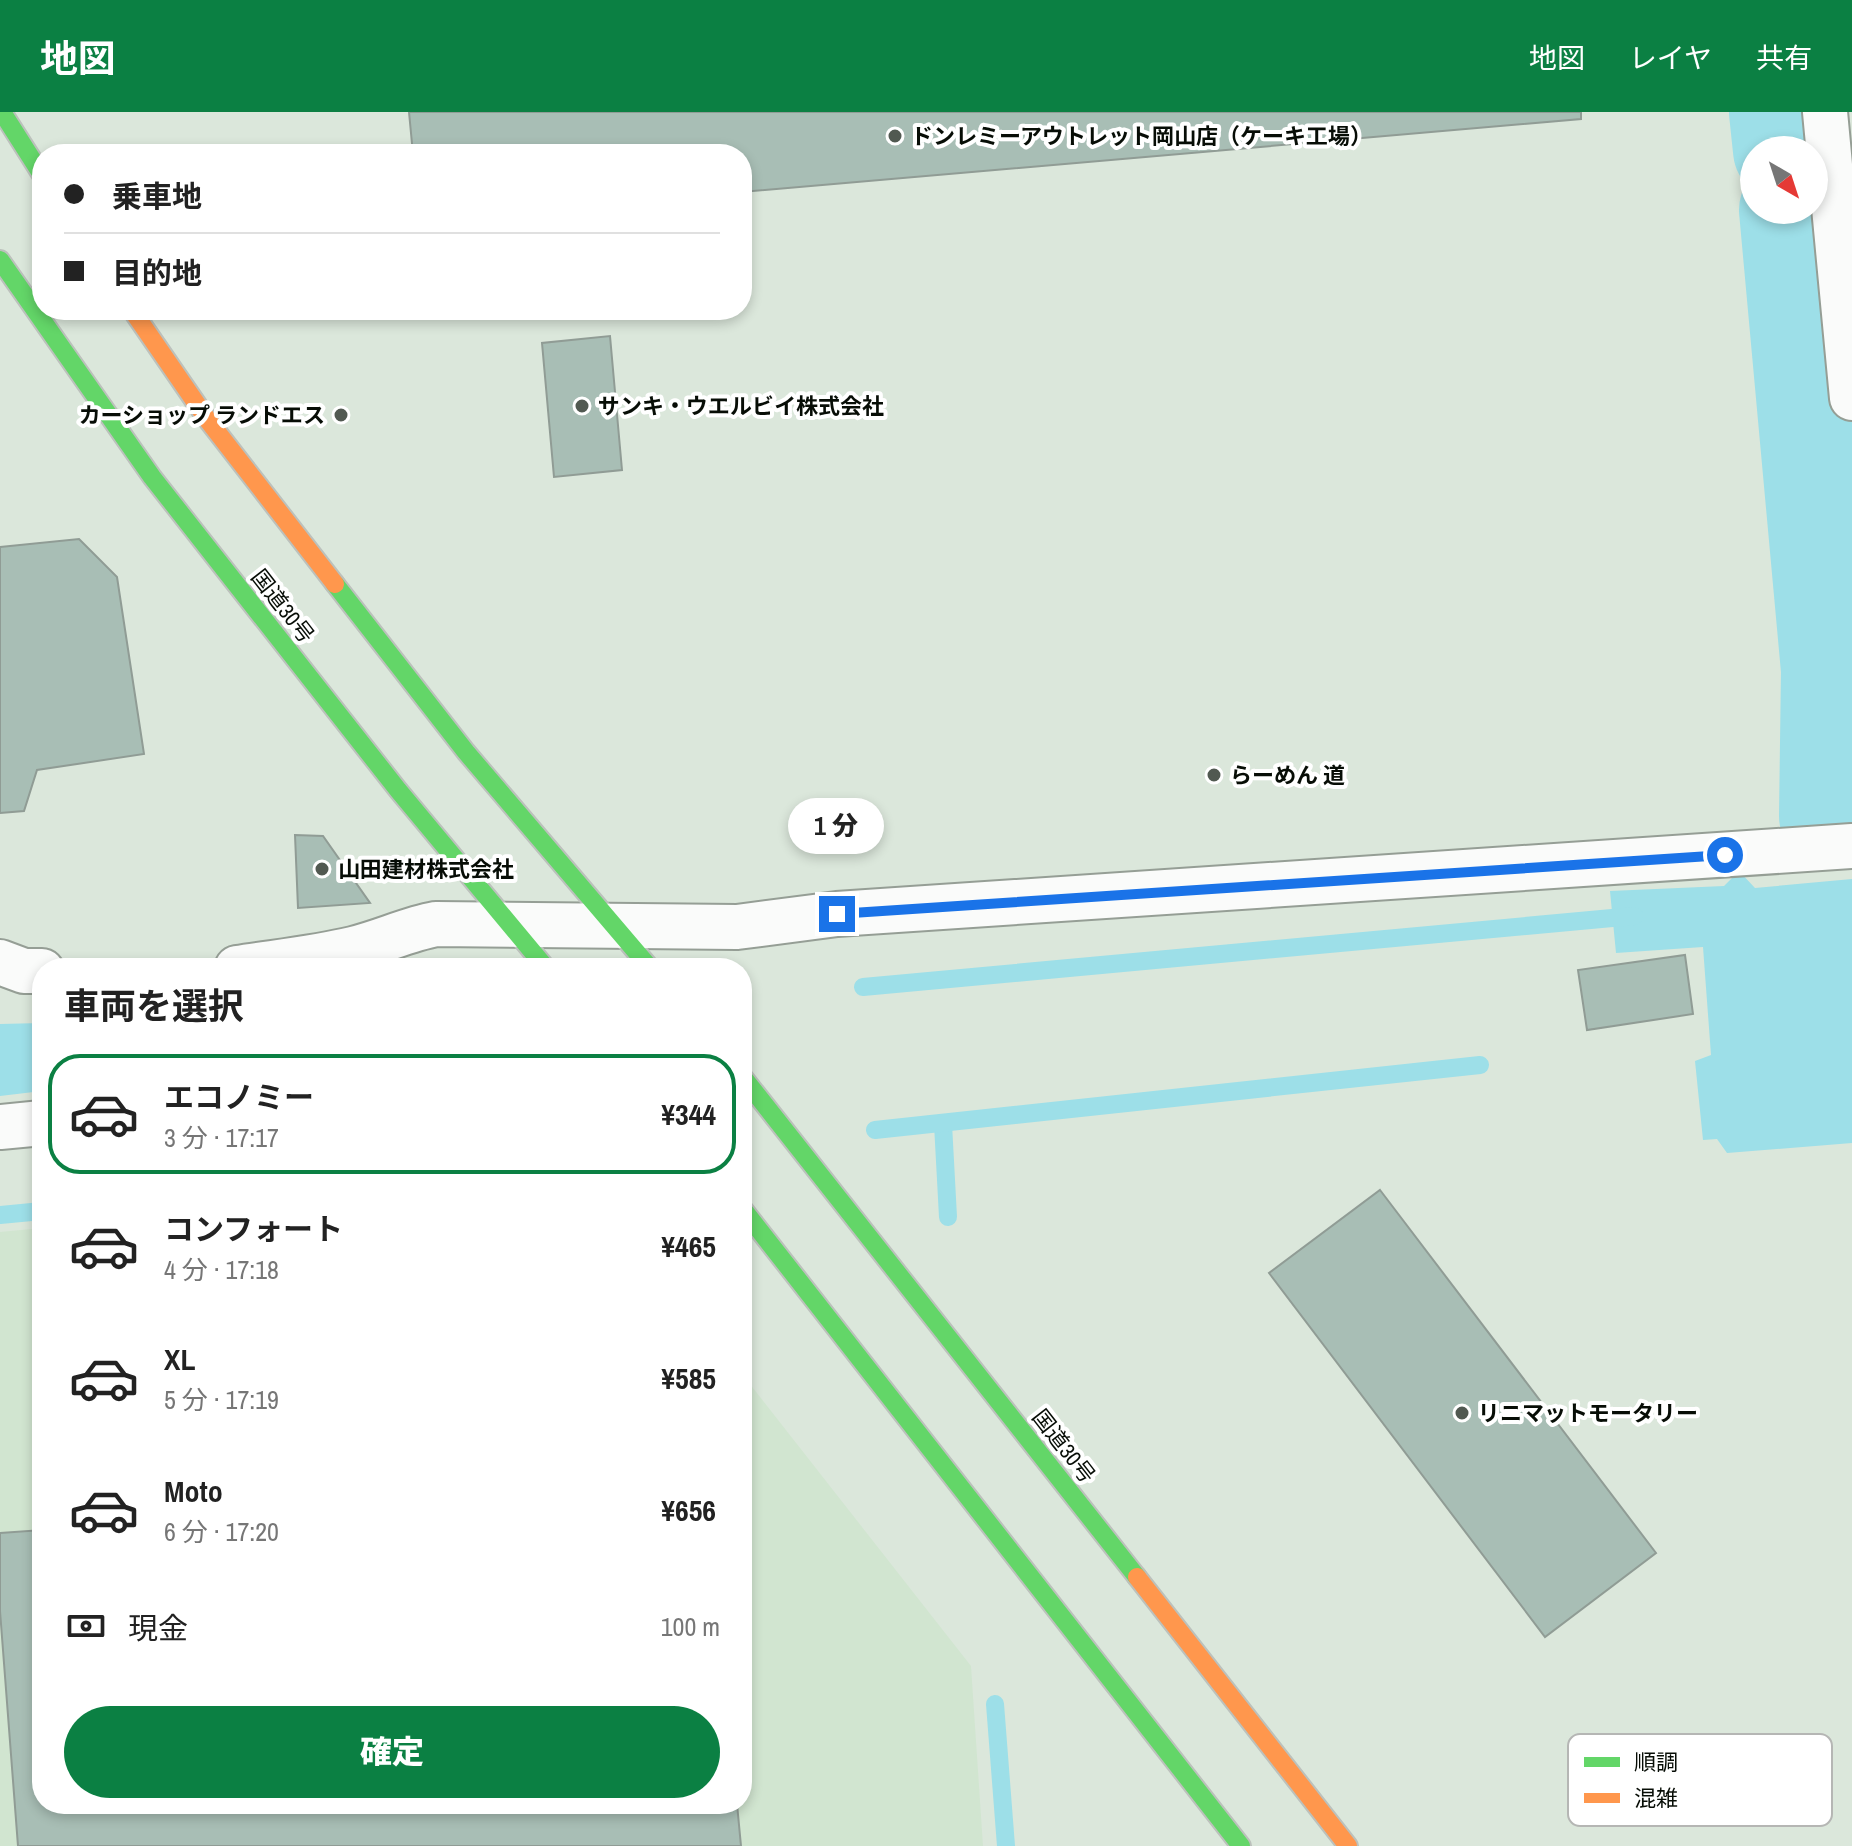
<!DOCTYPE html>
<html lang="ja">
<head>
<meta charset="utf-8">
<style>
  body { margin:0; font-family:"Archivo Narrow","Noto Sans JP",sans-serif; background:#f6f6f6; color:#222; height:100vh; display:flex; flex-direction:column; font-size:30px; white-space:nowrap }
  * { box-sizing:border-box; margin:0 }
  p { font-size:26px; color:#767676 }
  .icon { flex:none; width:44px; height:44px; fill:none; stroke:currentColor; stroke-width:2; stroke-linecap:round; stroke-linejoin:round }
  .map { position:relative; flex:1; overflow:hidden }
  .sheet { position:absolute; left:32px; top:846px; width:720px; height:856px; display:flex; flex-direction:column; background:#fff; border-radius:32px; box-shadow:0 4px 12px #0003 }
  .sheet>* { flex:none }
  .banner { position:absolute; left:32px; top:32px; width:720px; height:176px; border-radius:32px; box-shadow:0 4px 12px #0003; display:grid; align-content:center; height:176px; padding:0 32px; background:#fff }
  .needle { width:52px; rotate:141deg }
  .fabs { position:absolute; left:1740px; top:24px; display:grid; gap:16px }
  .fabs a { display:grid; place-items:center; width:88px; height:88px; border-radius:50%; background:#fff; box-shadow:0 4px 12px #0003; font-size:40px }
  .end { position:absolute; width:36px; height:36px; margin:-18px; border:10px solid #1a73e8; background:#fff; box-shadow:0 0 0 4px #fff }
  .from { border-radius:50% }
  .bubble { position:absolute; height:56px; border-radius:28px; background:#fff; box-shadow:0 4px 12px #0003; font-size:26px; font-weight:800; line-height:56px; text-align:center }
  .banner b { display:flex; align-items:center; gap:28px; height:76px; font-size:30px }
  .banner b+b { border-top:2px solid #e0e0e0 }
  .banner i { width:20px; height:20px; background:#222 }
  ul { padding:0; list-style:none }
  li { display:flex; align-items:center; gap:24px; height:120px; margin:0 16px 12px; padding:0 16px; border:4px solid transparent; border-radius:32px }
  li div { flex:1 }
  li b { display:block; font-size:30px }
  li em { font-style:normal; font-weight:800 }
  li.active { border-color:#0b8043 }
  li>.icon { width:72px; height:72px; stroke-width:1.5 }
  h2 { padding:0 32px; font-size:36px; line-height:96px }
  .pay { display:flex; align-items:center; gap:20px; height:88px; padding:0 32px; font-size:30px }
  .pay p { margin-inline-start:auto }
  .primary-button { display:flex; gap:16px; margin-top:auto; padding:16px 32px }
  .primary-button a { flex:1; height:92px; border-radius:48px; background:#0b8043; color:#fff; font-size:32px; font-weight:800; line-height:92px; text-align:center }
  header { display:flex; align-items:center; gap:48px; box-sizing:border-box; height:112px; padding:0 40px; background:#0b8043; color:#fff }
  header strong { font-size:38px }
  nav { display:flex; gap:44px; margin-inline-start:auto; font-size:28px }
  .map>svg:first-child { display:block }
  .built { fill:#d1e5d0 }
  .water { fill:#9ddfe8 }
  .lines { fill:none; stroke-linecap:round; stroke-linejoin:round }
  .stream { stroke:#9ddfe8; stroke-width:18 }
  .river { stroke:#9ddfe8; stroke-width:104 }
  .building { fill:#a8beb5; stroke:#909c95; stroke-width:2 }
  .street-casing { stroke:#959e95; stroke-width:48 }
  .fast-casing { stroke:#bcc1bc; stroke-width:22 }
  .slow-casing { stroke:#bcc1bc; stroke-width:22 }
  .street { stroke:#fafbfa; stroke-width:44 }
  .fast { stroke:#63d668; stroke-width:18 }
  .slow { stroke:#ff974d; stroke-width:18 }
  .route { stroke:#1a73e8; stroke-width:10 }
  .poi-dot { fill:#515951; stroke:#fff; stroke-width:3 }
  .labels { text-anchor:middle; dominant-baseline:central; stroke-width:8; stroke-linejoin:round; paint-order:stroke }
  .poi-label { font-size:22px; font-weight:bold; fill:#070d06; stroke:#fff; text-anchor:start }
  .street-label { font-size:22px; fill:#070d06; stroke:#fff }
  .key { fill:#fff; stroke:#b5b6b4; stroke-width:2 }
  .key-label { font-size:22px; fill:#070d06 }
</style>
</head>
<body>
<header>
<strong>地図</strong>
<nav><a>地図</a><a>レイヤ</a><a>共有</a></nav>
</header>
<div class="map">
<svg width="1852" height="1734" viewBox="0 0 1852 1734">
  <rect width="100%" height="100%" fill="#dbe7db"/>
  <path class="built" d="M 42,1116 L 42,1692 L 742,1692 L 742,1262 L 971,1554 L 983,1734 L 0,1734 L 0,1120 Z"/>
  <g class="water">
    <path d="M 1739,759 L 1755,776 L 1852,767 L 1852,1031 L 1727,1041 L 1717,1027 L 1703,1028 L 1695,949 L 1711,943 L 1703,835 L 1616,841 L 1610,779 L 1724,774 Z"/>
    <path d="M 42,911 L 42,979 L 0,984 L 0,912 Z"/>
  </g>
  <g class="lines">
    <g class="stream">
      <path d="M 1793,693 L 1832,624"/>
      <path d="M 863,875 L 1634,804"/>
      <path d="M 943,1012 L 948,1105"/>
      <path d="M 875,1018 L 1480,953"/>
      <path d="M 0,1103 L 42,1099"/>
      <path d="M 995,1592 L 1006,1734"/>
    </g>
    <g class="river">
      <path d="M 1781,0 L 1785,38"/>
      <path d="M 1791,98 L 1833,558 L 1831,704"/>
    </g>
  </g>
  <g class="building">
    <path d="M 409,0 L 1581,0 L 1581,7 L 742,80 L 742,42 L 413,42 Z"/>
    <path d="M 610,224 L 622,358 L 554,365 L 542,231 Z"/>
    <path d="M 79,427 L 117,465 L 144,642 L 37,658 L 24,699 L 0,701 L 0,435 Z"/>
    <path d="M 295,723 L 323,724 L 370,791 L 298,796 Z"/>
    <path d="M 1685,843 L 1693,902 L 1587,918 L 1578,858 Z"/>
    <path d="M 1380,1078 L 1656,1441 L 1545,1525 L 1269,1161 Z"/>
    <path d="M 42,1418 L 42,1692 L 737,1692 L 741,1734 L 18,1734 L 0,1499 L 0,1421 Z"/>
  </g>
  <g class="lines">
    <defs>
      <g id="street">
        <path d="M 1825,0 L 1852,286"/>
        <path d="M 0,850 L 24,859 L 42,859"/>
        <path d="M 237,856 C 275,850 315,846 353,837 C 382,830 408,817 436,812 L 737,815 L 837,802 L 1852,734"/>
        <path d="M 0,1015 L 42,1011"/>
      </g>
      <g id="fast">
        <path d="M 2,0 L 42,63"/>
        <path d="M 0,148 L 152,365 L 398,678 L 546,856"/>
        <path d="M 335,472 L 466,640 L 650,856"/>
        <path d="M 742,964 L 1137,1465"/>
        <path d="M 742,1096 L 1241,1734"/>
      </g>
      <g id="slow">
        <path d="M 132,198 L 207,307 L 335,472"/>
        <path d="M 1137,1465 L 1348,1734"/>
      </g>
    </defs>
    <use href="#street" class="street-casing"/>
    <use href="#fast" class="fast-casing"/>
    <use href="#slow" class="slow-casing"/>
    <use href="#street" class="street"/>
    <use href="#fast" class="fast"/>
    <use href="#slow" class="slow"/>
  </g>
  <g class="lines">
    <path class="route" d="M 837,802 L 1725,743"/>
  </g>
  <g class="poi-dot">
    <circle cx="895" cy="24" r="8"/>
    <circle cx="582" cy="294" r="8"/>
    <circle cx="341" cy="303" r="8"/>
    <circle cx="1214" cy="663" r="8"/>
    <circle cx="322" cy="757" r="8"/>
    <circle cx="1462" cy="1301" r="8"/>
  </g>
  <g class="labels">
    <g class="poi-label">
      <text x="911" y="24">ドンレミーアウトレット岡山店（ケーキ工場）</text>
      <text x="598" y="294">サンキ・ウエルビイ株式会社</text>
      <text x="325" y="303" text-anchor="end">カーショップ ランドエス</text>
      <text x="1230" y="663">らーめん 道</text>
      <text x="338" y="757">山田建材株式会社</text>
      <text x="1478" y="1301">リニマットモータリー</text>
    </g>
    <g class="street-label">
      <text transform="translate(283 494) rotate(52)">国道30号</text>
      <text transform="translate(1064 1334) rotate(52)">国道30号</text>
    </g>
  </g>
  <rect x="1568" y="1622" width="264" height="92" rx="12" class="key"/>
  <rect x="1584" y="1645" width="36" height="10" fill="#63d668"/>
  <rect x="1584" y="1681" width="36" height="10" fill="#ff974d"/>
  <g class="key-label">
    <text x="1634" y="1658">順調</text>
    <text x="1634" y="1694">混雑</text>
  </g>
</svg>
<div class="fabs">
<a><svg class="needle" viewBox="-14 -14 28 28"><path d="M0-13l5 13h-10z" fill="#e53935"/><path d="M0 13l5-13h-10z" fill="#767676"/></svg></a>
</div>
<i class="end from" style="left:1725px;top:743px"></i>
<i class="end" style="left:837px;top:802px"></i>
<div class="bubble" style="left:788px;top:686px;width:96px">1 分</div>
<div class="banner">
<b><i class="from"></i>乗車地</b>
<b><i></i>目的地</b>
</div>
<section class="sheet">
<h2>車両を選択</h2>
<ul>
<li class="active"><svg class="icon" aria-label="car" viewBox="0 0 24 24"><path d="M5 17H2v-5l4-1 3-4h7l3 4 3 1v5h-3M9 17h6M6 11h13"/><circle cx="7" cy="17" r="2"/><circle cx="17" cy="17" r="2"/></svg><div><b>エコノミー</b><p>3 分 · 17:17</p></div><em>¥344</em></li>
<li><svg class="icon" aria-label="car" viewBox="0 0 24 24"><path d="M5 17H2v-5l4-1 3-4h7l3 4 3 1v5h-3M9 17h6M6 11h13"/><circle cx="7" cy="17" r="2"/><circle cx="17" cy="17" r="2"/></svg><div><b>コンフォート</b><p>4 分 · 17:18</p></div><em>¥465</em></li>
<li><svg class="icon" aria-label="car" viewBox="0 0 24 24"><path d="M5 17H2v-5l4-1 3-4h7l3 4 3 1v5h-3M9 17h6M6 11h13"/><circle cx="7" cy="17" r="2"/><circle cx="17" cy="17" r="2"/></svg><div><b>XL</b><p>5 分 · 17:19</p></div><em>¥585</em></li>
<li><svg class="icon" aria-label="car" viewBox="0 0 24 24"><path d="M5 17H2v-5l4-1 3-4h7l3 4 3 1v5h-3M9 17h6M6 11h13"/><circle cx="7" cy="17" r="2"/><circle cx="17" cy="17" r="2"/></svg><div><b>Moto</b><p>6 分 · 17:20</p></div><em>¥656</em></li>
</ul>
<div class="pay"><svg class="icon" aria-label="cash" viewBox="0 0 24 24"><path d="M3 7h18v10H3z"/><circle cx="12" cy="12" r="2"/></svg>現金<p>100 m</p></div>
<div class="primary-button"><a>確定</a></div>
</section>
</div>
</body>
</html>
